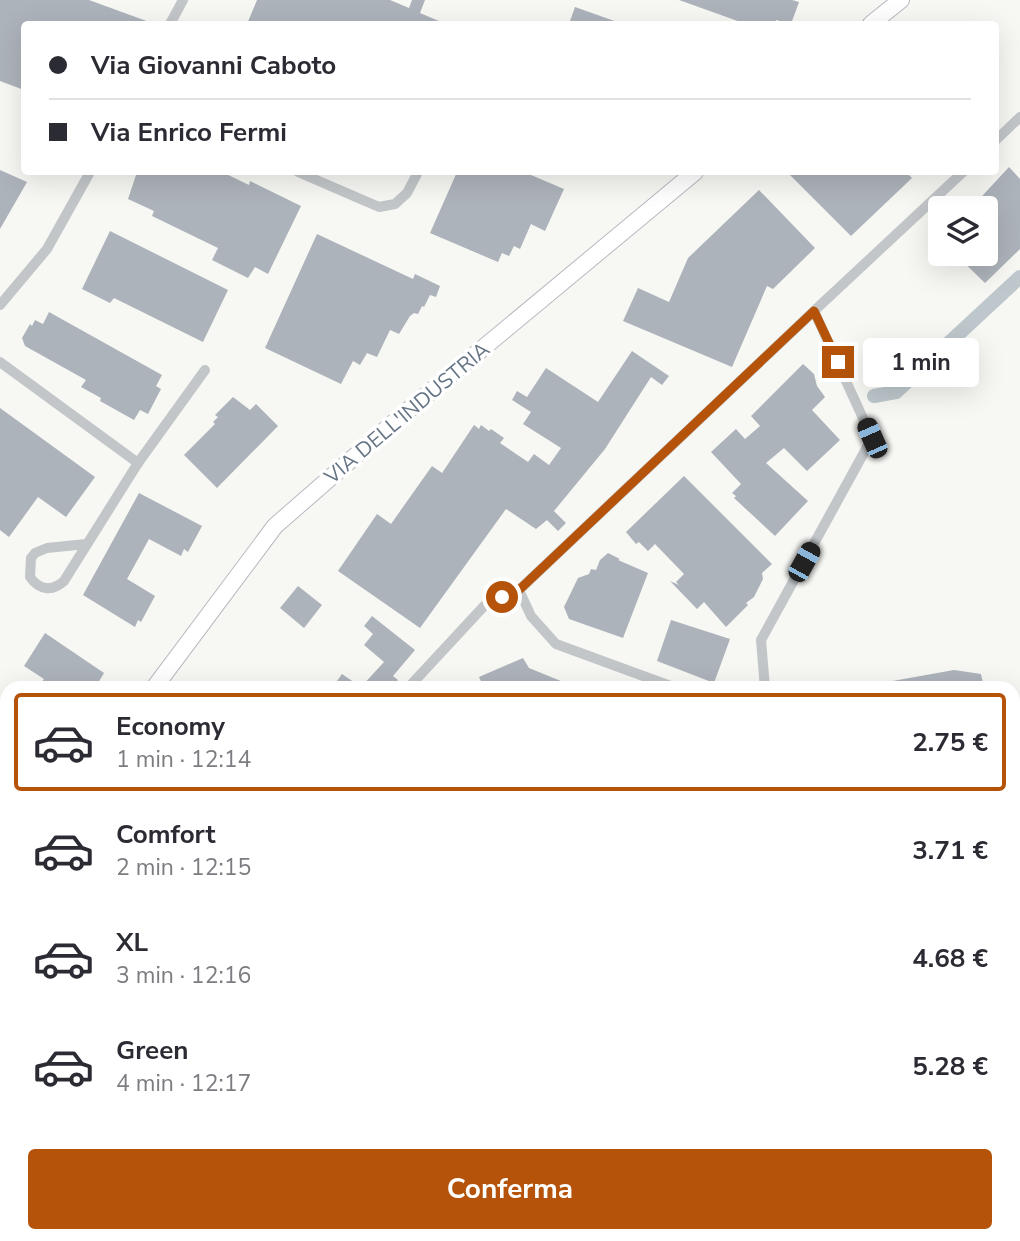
<!DOCTYPE html>
<html lang="it">
<head>
<meta charset="utf-8">
<style>
  body { margin:0; font-family:"Nunito Sans",sans-serif; background:#f7f7f7; color:#2b2b33; height:100vh; display:flex; flex-direction:column; font-size:26px; white-space:nowrap }
  * { box-sizing:border-box; margin:0 }
  p { font-size:23px; color:#7c7c81 }
  .icon { flex:none; width:38px; height:38px; fill:none; stroke:currentColor; stroke-width:2; stroke-linecap:round; stroke-linejoin:round }
  .map { position:relative; flex:1; overflow:hidden }
  .panel { position:absolute; left:0px; top:681px; width:1020px; height:562px; display:flex; flex-direction:column; background:#fff; border-radius:21px 21px 0 0; box-shadow:0 7px 28px #0002 }
  .panel>* { flex:none }
  .guide { position:absolute; left:21px; top:21px; width:978px; height:154px; border-radius:7px; box-shadow:0 7px 28px #0002; display:grid; align-content:center; height:154px; padding:0 28px; background:#fff }
  .fabs { position:absolute; left:928px; top:196px; display:grid; gap:14px }
  .fabs a { display:grid; place-items:center; width:70px; height:70px; border-radius:7px; background:#fff; box-shadow:0 7px 28px #0002; font-size:35px }
  .end { position:absolute; width:32px; height:32px; margin:-16px; border:9px solid #b45309; background:#fff; box-shadow:0 0 0 4px #fff }
  .from { border-radius:50% }
  .bubble { position:absolute; height:49px; border-radius:7px; background:#fff; box-shadow:0 7px 28px #0002; font-size:23px; font-weight:700; line-height:49px; text-align:center }
  .car { position:absolute; width:21px; height:42px; margin:-21px -10px; border-radius:9px; box-shadow:0 0 5px 2px #0007; background:linear-gradient(#222 24%,#8ab4d8 0 40%,#222 0 76%,#8ab4d8 0 86%,#222 0) }
  .guide b { display:flex; align-items:center; gap:24px; height:66px; font-size:26px }
  .guide b+b { border-top:2px solid #e1e1e2 }
  .guide i { width:18px; height:18px; background:#2b2b33 }
  ul { padding:12px 0 0; list-style:none }
  li { display:flex; align-items:center; gap:21px; height:98px; margin:0 14px 10px; padding:0 14px; border:4px solid transparent; border-radius:7px }
  li div { flex:1 }
  li b { display:block; font-size:26px }
  li em { font-style:normal; font-weight:700 }
  li.on { border-color:#b45309 }
  li>.icon { width:63px; height:63px; stroke-width:1.5 }
  .cta { display:flex; gap:14px; margin-top:auto; padding:14px 28px }
  .cta a { flex:1; height:80px; border-radius:7px; background:#b45309; color:#fff; font-size:28px; font-weight:700; line-height:80px; text-align:center }
  .map>svg:first-child { display:block }
  .green { fill:#d8ded5 }
  .lines { fill:none; stroke-linecap:round; stroke-linejoin:round }
  .canal { stroke:#bdc7cc; stroke-width:14 }
  .building { fill:#adb3ba }
  .secondary-casing { stroke:#b6bbc0; stroke-width:18 }
  .path { stroke:#bcbec1; stroke-width:2.5; stroke-dasharray:3.5 3.5; stroke-linecap:butt }
  .minor { stroke:#c2c6c9; stroke-width:10 }
  .tertiary { stroke:#c2c6c9; stroke-width:14 }
  .secondary { stroke:#fff; stroke-width:16 }
  .route { stroke:#b45309; stroke-width:9 }
  .labels { text-anchor:middle; dominant-baseline:central; stroke-width:7; stroke-linejoin:round; paint-order:stroke }
  .street-label { font-size:21px; fill:#667585; stroke:#fff }
</style>
</head>
<body>
<div class="map">
<svg width="1020" height="1241" viewBox="0 0 1020 1241">
  <rect width="100%" height="100%" fill="#f7f7f4"/>
  <path class="green" d="M 1020,1148 L 1020,1241 L 994,1241 L 991,1236 L 1013,1236 L 1013,1153 Z"/>
  <g class="lines">
    <path class="canal" d="M 874,396 L 896,392 L 1020,277"/>
  </g>
  <g class="building">
    <path d="M 0,0 L 89,0 L 152,23 L 24,24 L 24,90 L 0,81 Z"/>
    <path d="M 257,0 L 390,0 L 409,8 L 412,0 L 425,0 L 420,13 L 446,24 L 247,24 Z"/>
    <path d="M 679,0 L 792,0 L 799,2 L 791,24 L 776,20 L 775,24 L 746,24 Z"/>
    <path d="M 575,7 L 620,23 L 620,24 L 569,24 Z"/>
    <path d="M 1009,167 L 1020,179 L 1020,249 L 985,283 L 955,254 L 985,254 L 985,208 L 971,208 Z"/>
    <path d="M 0,170 L 27,182 L 0,229 Z"/>
    <path d="M 137,172 L 222,172 L 249,185 L 250,181 L 301,206 L 268,274 L 255,267 L 248,278 L 212,260 L 218,248 L 152,216 L 154,211 L 128,199 Z"/>
    <path d="M 457,172 L 524,172 L 564,189 L 545,231 L 531,224 L 520,249 L 514,246 L 509,256 L 502,253 L 498,262 L 430,233 Z"/>
    <path d="M 787,172 L 906,172 L 912,178 L 851,236 Z"/>
    <path d="M 759,190 L 815,248 L 773,289 L 767,286 L 732,367 L 623,321 L 638,288 L 669,302 L 688,258 Z"/>
    <path d="M 110,231 L 228,290 L 203,342 L 114,298 L 110,303 L 82,289 Z"/>
    <path d="M 317,234 L 413,279 L 415,274 L 440,286 L 436,297 L 430,295 L 424,307 L 422,306 L 418,314 L 414,313 L 410,316 L 399,334 L 390,330 L 377,357 L 367,353 L 360,365 L 353,361 L 341,384 L 265,348 Z"/>
    <path d="M 49,312 L 162,375 L 156,386 L 161,389 L 148,414 L 140,410 L 134,420 L 100,401 L 101,398 L 81,387 L 86,380 L 25,346 L 22,338 L 30,324 L 32,326 L 35,320 L 43,324 Z"/>
    <path d="M 632,351 L 669,376 L 662,385 L 651,377 L 605,449 L 554,511 L 566,523 L 558,531 L 547,520 L 536,529 L 506,509 L 420,628 L 338,571 L 377,514 L 391,524 L 432,466 L 442,473 L 474,425 L 479,429 L 481,425 L 489,431 L 491,429 L 504,438 L 500,443 L 528,462 L 534,454 L 549,465 L 561,448 L 523,424 L 531,412 L 512,400 L 517,391 L 527,397 L 546,368 L 598,402 Z"/>
    <path d="M 803,364 L 814,374 L 817,386 L 825,397 L 812,410 L 840,440 L 807,471 L 784,448 L 766,463 L 808,501 L 775,536 L 734,498 L 736,496 L 732,493 L 741,484 L 711,452 L 736,429 L 745,439 L 760,426 L 751,416 Z"/>
    <path d="M 233,397 L 250,410 L 256,404 L 278,426 L 217,488 L 184,455 L 215,424 L 213,422 L 218,417 L 215,415 Z"/>
    <path d="M 0,408 L 95,477 L 66,517 L 38,497 L 9,537 L 0,530 Z"/>
    <path d="M 684,476 L 772,564 L 762,573 L 763,579 L 754,597 L 746,603 L 748,605 L 726,627 L 704,602 L 697,609 L 670,581 L 679,585 L 676,582 L 684,574 L 655,544 L 648,551 L 639,542 L 636,544 L 626,532 Z"/>
    <path d="M 139,493 L 202,526 L 188,552 L 184,549 L 181,556 L 149,539 L 127,579 L 155,596 L 141,622 L 138,620 L 135,627 L 83,595 Z"/>
    <path d="M 608,553 L 620,559 L 618,560 L 648,573 L 623,638 L 569,619 L 564,607 L 578,578 L 589,574 L 591,569 L 596,570 L 600,560 Z"/>
    <path d="M 298,586 L 322,605 L 304,628 L 280,608 Z"/>
    <path d="M 372,616 L 415,650 L 393,676 L 398,680 L 392,688 L 332,688 L 342,674 L 361,687 L 384,662 L 364,645 L 373,634 L 364,626 Z"/>
    <path d="M 671,620 L 730,639 L 714,683 L 657,661 Z"/>
    <path d="M 45,633 L 104,673 L 95,688 L 38,688 L 44,679 L 24,666 Z"/>
    <path d="M 523,658 L 529,668 L 578,688 L 484,688 L 479,677 Z"/>
    <path d="M 954,670 L 981,674 L 984,688 L 888,688 L 887,682 Z"/>
  </g>
  <g class="lines">
    <defs>
      <g id="secondary">
        <path d="M 871,24 L 901,0"/>
        <path d="M 154,688 L 275,526 L 400,417 L 695,172"/>
        <path d="M 0,928 L 7,918"/>
      </g>
    </defs>
    <use href="#secondary" class="secondary-casing"/>
    <g class="path">
      <path d="M 0,796 L 7,799"/>
      <path d="M 1013,848 L 1020,847"/>
    </g>
    <g class="minor">
      <path d="M 170,24 L 183,0"/>
      <path d="M 996,140 L 1020,117"/>
      <path d="M 298,172 L 379,207 L 395,204 L 407,193 L 418,172"/>
      <path d="M 0,305 L 47,249 L 90,172"/>
      <path d="M 0,362 L 138,463 L 64,581 C 52,592 39,590 30,577 L 31,558 L 35,553 L 47,548 L 86,544"/>
      <path d="M 138,463 L 205,370"/>
      <path d="M 519,590 L 531,616 L 556,644 L 676,688"/>
      <path d="M 408,688 L 485,605 L 519,590 L 814,311"/>
      <path d="M 765,688 L 761,640 L 872,438 L 814,311 L 963,172"/>
    </g>
    <g class="tertiary">
      <path d="M 1013,832 L 1020,831"/>
      <path d="M 0,1123 L 7,1119"/>
      <path d="M 259,1236 L 265,1241"/>
    </g>
    <use href="#secondary" class="secondary"/>
  </g>
  <g class="lines">
    <path class="route" d="M 502,597 L 519,590 L 814,311 L 838,362"/>
  </g>
  <g class="labels">
    <g class="street-label">
      <text transform="translate(407 413) rotate(-40)">VIA DELL'INDUSTRIA</text>
    </g>
  </g>
</svg>
<div class="fabs">
<a><svg class="icon" aria-label="layers" viewBox="0 0 24 24"><path d="M12 4l9 5-9 5-9-5zM3 14l9 5 9-5"/></svg></a>
</div>
<i class="end from" style="left:502px;top:597px"></i>
<i class="end" style="left:838px;top:362px"></i>
<div class="bubble" style="left:863px;top:338px;width:116px">1 min</div>
<i class="car" style="left:872px;top:438px;rotate:336deg"></i>
<i class="car" style="left:804px;top:562px;rotate:29deg"></i>
<div class="guide">
<b><i class="from"></i>Via Giovanni Caboto</b>
<b><i></i>Via Enrico Fermi</b>
</div>
<section class="panel">
<ul>
<li class="on"><svg class="icon" aria-label="car" viewBox="0 0 24 24"><path d="M5 17H2v-5l4-1 3-4h7l3 4 3 1v5h-3M9 17h6M6 11h13"/><circle cx="7" cy="17" r="2"/><circle cx="17" cy="17" r="2"/></svg><div><b>Economy</b><p>1 min · 12:14</p></div><em>2.75 €</em></li>
<li><svg class="icon" aria-label="car" viewBox="0 0 24 24"><path d="M5 17H2v-5l4-1 3-4h7l3 4 3 1v5h-3M9 17h6M6 11h13"/><circle cx="7" cy="17" r="2"/><circle cx="17" cy="17" r="2"/></svg><div><b>Comfort</b><p>2 min · 12:15</p></div><em>3.71 €</em></li>
<li><svg class="icon" aria-label="car" viewBox="0 0 24 24"><path d="M5 17H2v-5l4-1 3-4h7l3 4 3 1v5h-3M9 17h6M6 11h13"/><circle cx="7" cy="17" r="2"/><circle cx="17" cy="17" r="2"/></svg><div><b>XL</b><p>3 min · 12:16</p></div><em>4.68 €</em></li>
<li><svg class="icon" aria-label="car" viewBox="0 0 24 24"><path d="M5 17H2v-5l4-1 3-4h7l3 4 3 1v5h-3M9 17h6M6 11h13"/><circle cx="7" cy="17" r="2"/><circle cx="17" cy="17" r="2"/></svg><div><b>Green</b><p>4 min · 12:17</p></div><em>5.28 €</em></li>
</ul>
<div class="cta"><a>Conferma</a></div>
</section>
</div>
</body>
</html>
